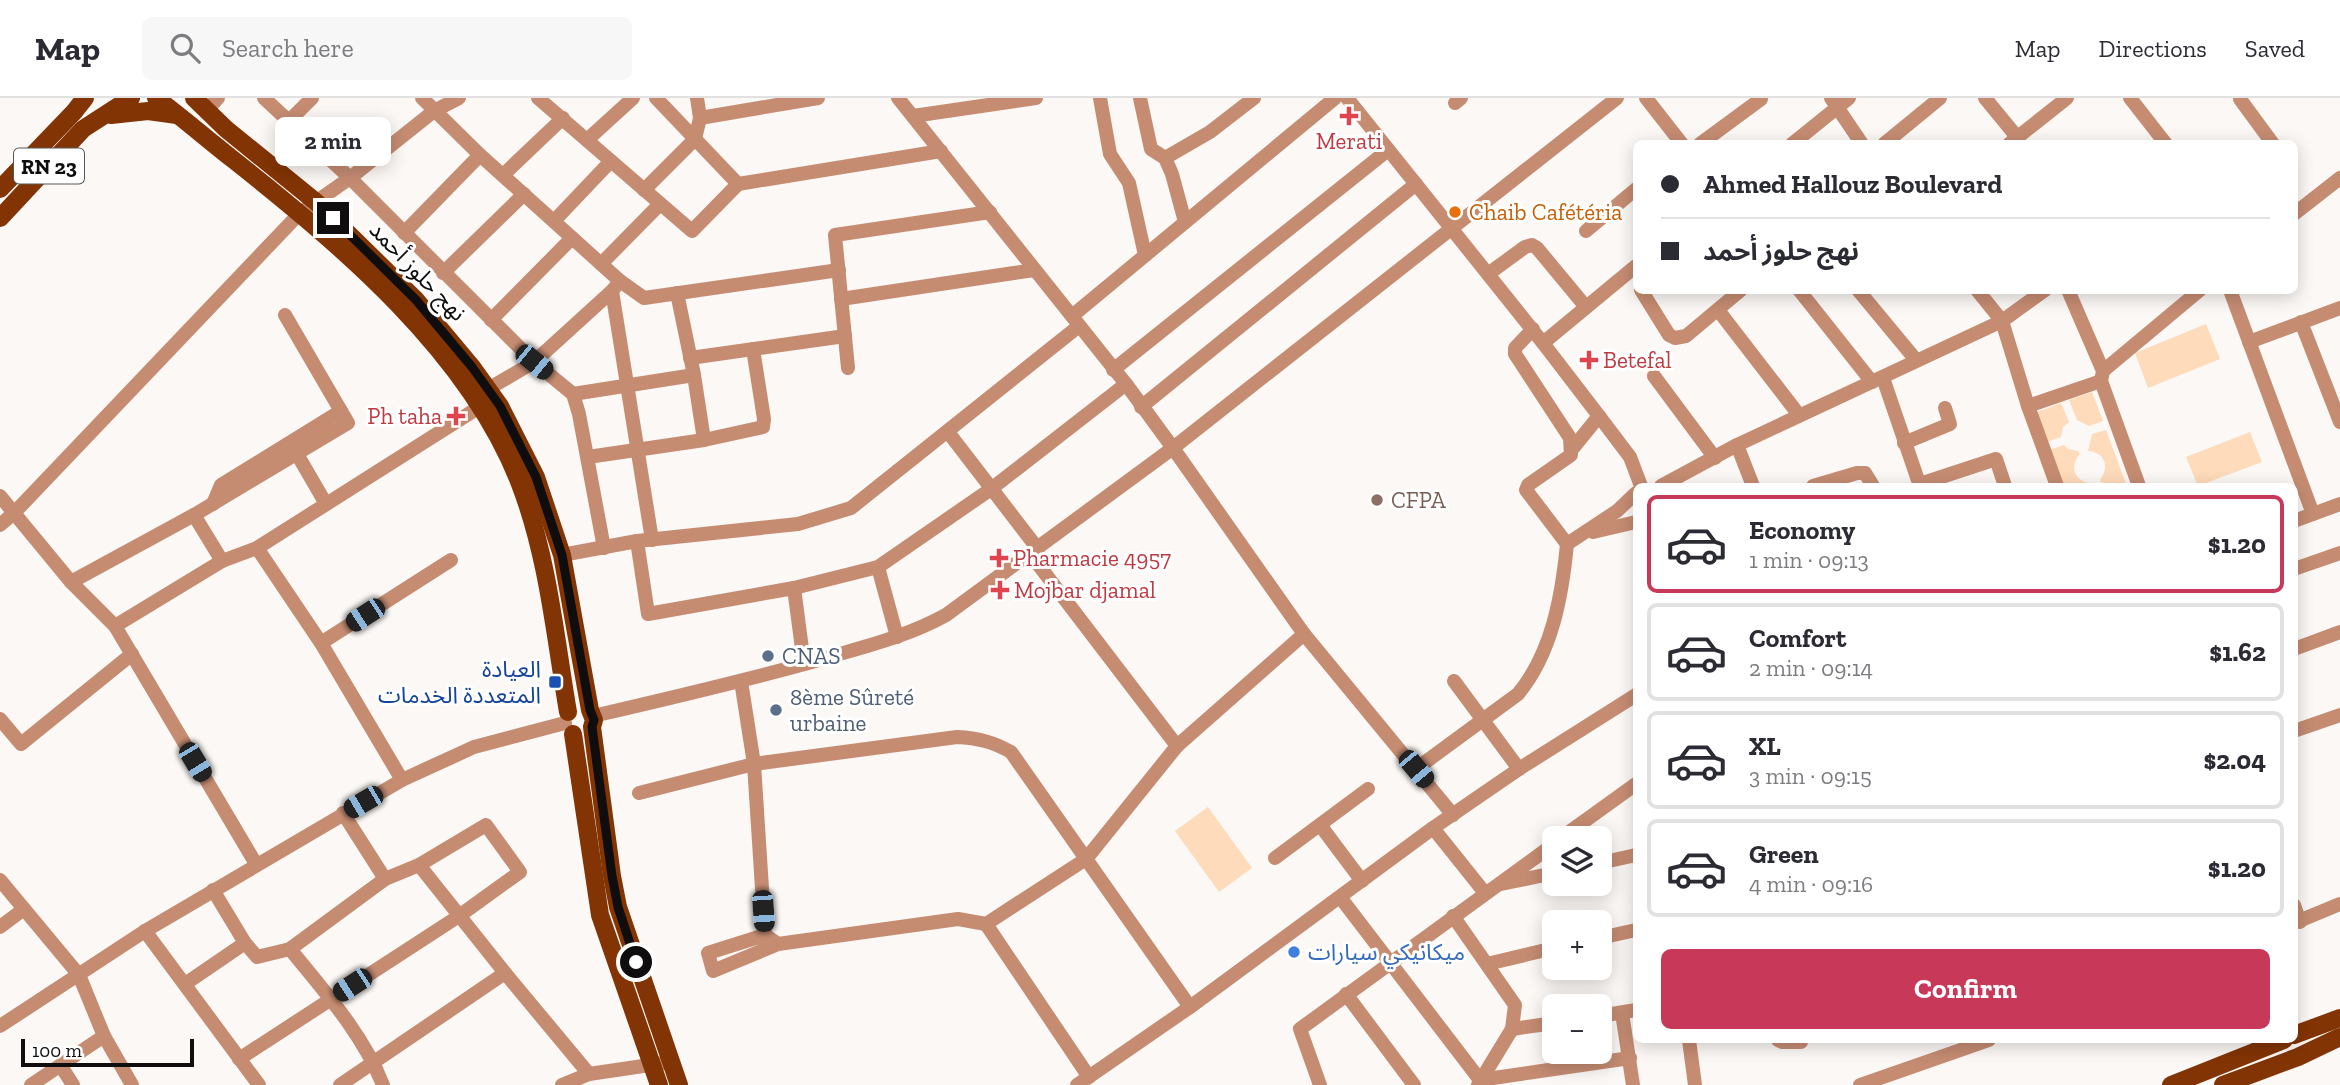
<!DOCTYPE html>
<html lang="en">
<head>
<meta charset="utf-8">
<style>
  body { margin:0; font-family:"Zilla Slab","Noto Sans Arabic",serif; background:#f7f7f7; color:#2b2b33; height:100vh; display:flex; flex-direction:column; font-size:26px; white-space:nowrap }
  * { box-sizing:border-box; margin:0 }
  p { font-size:23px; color:#7c7c81 }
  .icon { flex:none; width:38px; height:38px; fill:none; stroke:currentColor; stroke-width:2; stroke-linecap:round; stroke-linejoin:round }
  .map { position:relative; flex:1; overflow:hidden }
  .details { position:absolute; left:1633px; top:385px; width:665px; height:560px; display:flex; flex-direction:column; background:#fff; border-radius:10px; box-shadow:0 4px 18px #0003 }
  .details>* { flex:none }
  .banner { position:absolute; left:1633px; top:42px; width:665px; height:154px; border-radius:10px; box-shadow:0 4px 18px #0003; display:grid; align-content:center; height:154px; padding:0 28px; background:#fff }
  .buttons { position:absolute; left:1542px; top:728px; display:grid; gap:14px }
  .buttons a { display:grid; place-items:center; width:70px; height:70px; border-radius:10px; background:#fff; box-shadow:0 4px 18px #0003; font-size:35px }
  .scale { position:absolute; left:21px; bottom:18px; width:173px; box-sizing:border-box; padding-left:7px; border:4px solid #0f0d0d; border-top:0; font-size:19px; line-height:24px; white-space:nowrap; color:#0f0d0d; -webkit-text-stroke:5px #fff; paint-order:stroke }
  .end { position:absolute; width:32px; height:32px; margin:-16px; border:9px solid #0f0d0d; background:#fff; box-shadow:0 0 0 4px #fff }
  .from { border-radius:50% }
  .bubble { position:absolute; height:49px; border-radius:10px; background:#fff; box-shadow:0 4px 18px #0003; font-size:23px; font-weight:700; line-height:49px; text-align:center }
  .car { position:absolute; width:21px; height:42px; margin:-21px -10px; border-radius:9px; box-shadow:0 0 5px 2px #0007; background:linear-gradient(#222 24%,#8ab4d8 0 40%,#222 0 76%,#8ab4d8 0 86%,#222 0) }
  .banner b { display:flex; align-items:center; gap:24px; height:66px; font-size:26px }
  .banner b+b { border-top:2px solid #e1e1e2 }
  .banner i { width:18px; height:18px; background:#2b2b33 }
  ul { padding:12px 0 0; list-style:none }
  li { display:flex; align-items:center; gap:21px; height:98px; margin:0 14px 10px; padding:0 14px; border:4px solid #e1e1e2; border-radius:10px }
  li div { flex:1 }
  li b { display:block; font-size:26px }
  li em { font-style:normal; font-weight:700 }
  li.selected { border-color:#c83859 }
  li>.icon { width:63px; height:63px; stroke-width:1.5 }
  .button { display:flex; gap:14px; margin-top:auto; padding:14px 28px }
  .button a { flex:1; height:80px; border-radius:10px; background:#c83859; color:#fff; font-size:28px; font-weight:700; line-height:80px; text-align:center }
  header { display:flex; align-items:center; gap:42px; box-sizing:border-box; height:98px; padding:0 35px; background:#fff; border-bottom:2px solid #e1e1e2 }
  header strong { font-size:33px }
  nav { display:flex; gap:38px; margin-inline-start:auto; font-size:24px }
  .search { width:490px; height:63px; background:#f7f7f7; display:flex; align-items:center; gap:18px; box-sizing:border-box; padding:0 24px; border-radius:10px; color:#7c7c81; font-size:26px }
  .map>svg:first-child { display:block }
  .green { fill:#fedbba }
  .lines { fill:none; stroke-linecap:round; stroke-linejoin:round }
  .minor { stroke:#c58c72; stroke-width:14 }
  .major { stroke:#833404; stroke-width:18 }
  .route { stroke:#0f0d0d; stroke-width:9 }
  .health-dot { fill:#e0444e; stroke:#fff; stroke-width:2.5 }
  .food-dot { fill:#e8710a; stroke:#fff; stroke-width:2.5 }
  .education-dot { fill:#8d6e63; stroke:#fff; stroke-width:2.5 }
  .service-dot { fill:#5c6f8a; stroke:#fff; stroke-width:2.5 }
  .transit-dot { fill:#1a4fb4; stroke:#fff; stroke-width:2.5 }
  .shop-dot { fill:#3f7fe0; stroke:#fff; stroke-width:2.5 }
  .labels { text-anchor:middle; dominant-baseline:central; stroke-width:6; stroke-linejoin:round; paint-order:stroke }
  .shield { fill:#fff; stroke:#575656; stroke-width:2 }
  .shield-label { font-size:21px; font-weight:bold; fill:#0f0d0d }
  .health-label { font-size:23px; fill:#be3a42; stroke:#fff; text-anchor:start }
  .food-label { font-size:23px; fill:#c56008; stroke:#fff; text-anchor:start }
  .street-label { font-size:23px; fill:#0f0d0d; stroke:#fff }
  .education-label { font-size:23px; fill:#785e54; stroke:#fff; text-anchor:start }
  .service-label { font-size:23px; fill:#4e5e75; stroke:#fff; text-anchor:start }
  .transit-label { font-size:23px; fill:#164399; stroke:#fff; text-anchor:end }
  .shop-label { font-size:23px; fill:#366cbe; stroke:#fff; text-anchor:start }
</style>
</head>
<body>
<header>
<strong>Map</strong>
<div class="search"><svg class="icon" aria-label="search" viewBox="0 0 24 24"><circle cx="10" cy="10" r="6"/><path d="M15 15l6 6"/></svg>Search here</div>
<nav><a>Map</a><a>Directions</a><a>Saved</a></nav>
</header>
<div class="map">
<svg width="2340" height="987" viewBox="0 0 2340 987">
  <rect width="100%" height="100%" fill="#fbf8f5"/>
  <g class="green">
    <path d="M 2206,226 L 2220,261 L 2148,290 L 2135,255 Z"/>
    <path d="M 2092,294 L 2103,323 L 2089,328 L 2077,322 L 2069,302 Z"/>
    <path d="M 2061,305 L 2069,324 L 2063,329 L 2061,339 L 2047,344 L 2037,314 Z"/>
    <path d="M 2106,332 L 2127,388 L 2114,388 L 2101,384 L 2100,382 C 2110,369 2105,354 2088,353 L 2092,336 Z"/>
    <path d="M 2250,334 L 2262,364 L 2198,388 L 2186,359 Z"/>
    <path d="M 2064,347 L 2068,351 L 2078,353 L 2080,356 C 2069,368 2074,383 2090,385 L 2091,388 L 2062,388 L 2049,352 Z"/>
    <path d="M 1208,709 L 1252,770 L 1219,794 L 1175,733 Z"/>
  </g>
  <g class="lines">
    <g class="minor">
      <path d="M 264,0 L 350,80 L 534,264 L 573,296 L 579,316 L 604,450"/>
      <path d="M 422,0 L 480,57 L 620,183"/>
      <path d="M 538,0 L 692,133 L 738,86"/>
      <path d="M 656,0 L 738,86 L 941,53"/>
      <path d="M 697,0 L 700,20"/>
      <path d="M 898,0 L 1126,286 L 1173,350 L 1304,536 L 1453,717"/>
      <path d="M 1100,0 L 1110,56 L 1129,85 L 1145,157"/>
      <path d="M 1140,0 L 1151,51 L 1165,60 L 1172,76 L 1185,124"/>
      <path d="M 1347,0 L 1543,245 L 1599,318 L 1630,359 L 1641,388"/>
      <path d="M 1646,0 L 1682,46"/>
      <path d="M 1831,0 L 1862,46"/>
      <path d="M 1985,0 L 2017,39"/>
      <path d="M 2130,0 L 2166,46"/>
      <path d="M 2240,1 L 2273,46"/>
      <path d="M 1455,5 L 1461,0"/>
      <path d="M 206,13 L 218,0"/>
      <path d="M 913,18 L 1036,0"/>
      <path d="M 289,23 L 312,0"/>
      <path d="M 587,42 L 633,0"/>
      <path d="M 1700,46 L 1761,1"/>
      <path d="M 1792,46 L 1849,0"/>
      <path d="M 1884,46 L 1940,0"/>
      <path d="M 2009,46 L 2067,0"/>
      <path d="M 1165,60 L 1210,34 L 1254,0"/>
      <path d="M 503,77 L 563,20"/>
      <path d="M 644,92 L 695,41 L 700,20 L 818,0"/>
      <path d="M 2294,116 L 2340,80"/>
      <path d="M 554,123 L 611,63"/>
      <path d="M 1586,133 L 1636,91"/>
      <path d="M 404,135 L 480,57"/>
      <path d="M 601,166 L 660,106"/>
      <path d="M 443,175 L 524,96"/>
      <path d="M 1488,176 L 1525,149 L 1532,147 L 1537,150 L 1586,209"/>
      <path d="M 1641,192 L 1669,237 L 1675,240 L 1686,238 L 1741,192"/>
      <path d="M 1799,192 L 1872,284"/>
      <path d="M 1858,192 L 1916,262"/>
      <path d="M 1977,192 L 2002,223 L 2028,308 L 2057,388"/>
      <path d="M 2068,192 L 2103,273 L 2101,283 L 2139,388"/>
      <path d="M 2230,192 L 2313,416"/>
      <path d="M 612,193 L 652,442"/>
      <path d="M 677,195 L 694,277 L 704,342"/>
      <path d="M 841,201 L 1034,172"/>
      <path d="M 1718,212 L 1799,317"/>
      <path d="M 1072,218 L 1335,0"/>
      <path d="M 491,222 L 572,140"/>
      <path d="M 2301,224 L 2340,324"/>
      <path d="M 1533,231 L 1515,250 L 1515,256 L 1570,340 L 1571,357 L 1528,387 L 1526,392 L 1567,446"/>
      <path d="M 2249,244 L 2340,210"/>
      <path d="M 1543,245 L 1636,168"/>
      <path d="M 690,260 L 845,238"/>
      <path d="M 848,270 L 835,137 L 990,114"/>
      <path d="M 1113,272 L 1388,52"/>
      <path d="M 2103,273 L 2200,192"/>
      <path d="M 1654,278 L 1715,360"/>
      <path d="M 1883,280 L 1920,388"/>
      <path d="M 573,296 L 694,277"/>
      <path d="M 2028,308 L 2101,283"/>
      <path d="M 1141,309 L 1416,86"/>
      <path d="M 948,334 L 1038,451"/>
      <path d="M 1904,345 L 1950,326 L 1945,310"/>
      <path d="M 1737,347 L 1753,388"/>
      <path d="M 1573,350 L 1599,318"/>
      <path d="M 297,356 L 326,406"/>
      <path d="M 588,359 L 704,342 L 763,329 L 764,321 L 753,251"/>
      <path d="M 1920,386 L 1996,361 L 2005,388"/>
      <path d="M 1661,388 L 1737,347 L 2002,223 L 2045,192"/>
      <path d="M 1813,388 L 1857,375 L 1865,375 L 1873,388"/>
      <path d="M 0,398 L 71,484"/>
      <path d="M 213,406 L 221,387 L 341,313"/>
      <path d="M 194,417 L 222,463"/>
      <path d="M 2294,423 L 2340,406"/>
      <path d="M 0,427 L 14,415 L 300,115 L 350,80 L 434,13 L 459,0"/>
      <path d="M 1593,434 L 1636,424"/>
      <path d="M 637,443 L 648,516 L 794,490 L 878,469 L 991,391 L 1126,286"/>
      <path d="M 257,450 L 321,545 L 402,682"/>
      <path d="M 562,457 L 637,443 L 798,426 L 851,410 L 1079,228"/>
      <path d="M 1031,457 L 1177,648"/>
      <path d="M 878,469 L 897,539"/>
      <path d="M 2294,471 L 2340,455"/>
      <path d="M 794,490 L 804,566"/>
      <path d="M 115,528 L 222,463 L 257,450 L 481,308 L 488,291 L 534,264 L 612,193 L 620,183 L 644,200 L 839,172"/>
      <path d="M 321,545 L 451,462"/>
      <path d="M 2294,551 L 2340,534"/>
      <path d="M 741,583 L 754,666 L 957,639 C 978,640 993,644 1011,654 L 1190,909"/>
      <path d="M 1454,583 L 1519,671"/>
      <path d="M 593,618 C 671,600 749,582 826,560 C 867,548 908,538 946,517 L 1173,350 L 1617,0"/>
      <path d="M 0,621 L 21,646 L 132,556"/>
      <path d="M 2294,633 L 2340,617"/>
      <path d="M 1416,671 L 1518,596 C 1552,555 1562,498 1567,446 L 1617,413 L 1636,395"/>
      <path d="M 639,695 L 754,666 L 765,837"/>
      <path d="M 343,715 L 385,781"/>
      <path d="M 1320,727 L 1362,783"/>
      <path d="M 1433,730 L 1485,795"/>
      <path d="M 1561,740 L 1636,686"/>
      <path d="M 1275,760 L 1368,691"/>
      <path d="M 1600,765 L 1636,757"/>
      <path d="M 256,766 L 115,528 L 71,484 L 194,417 L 348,325 L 285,217"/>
      <path d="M 419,767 L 505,875 L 589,976"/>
      <path d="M 0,782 L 79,877 L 104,938 L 132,987"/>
      <path d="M 1501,786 L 1554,775"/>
      <path d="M 213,792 L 245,845 L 257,859 L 290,851 L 385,781 L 419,767 L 486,727 L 520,774 L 459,818 L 239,961"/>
      <path d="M 1340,799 L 1480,982 L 1630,960"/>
      <path d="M 2294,807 L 2300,824"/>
      <path d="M 1453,818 L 1515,907 L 1512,931 L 1478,987"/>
      <path d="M 2294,825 L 2340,806"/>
      <path d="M 986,826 L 1089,979"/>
      <path d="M 0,829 L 24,811"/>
      <path d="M 145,833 L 259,987"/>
      <path d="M 1600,840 L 1636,832"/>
      <path d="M 778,846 L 765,837 L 708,855 L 713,873 L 778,846 L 958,821 L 986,826 L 1086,761 L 1177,648 L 1304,536"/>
      <path d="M 290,851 C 324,893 363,936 383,987"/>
      <path d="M 1487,866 L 1554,850"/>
      <path d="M 185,886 L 245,845"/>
      <path d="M 1346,896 L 1414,987"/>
      <path d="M 1622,915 L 1633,987"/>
      <path d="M 1600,918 L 1636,912"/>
      <path d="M 0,928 L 145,833 L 402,682 L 474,649 L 565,625"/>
      <path d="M 1512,931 L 1554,925"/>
      <path d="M 1689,942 L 1695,987"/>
      <path d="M 1778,942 L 1782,944 L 1801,944"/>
      <path d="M 61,968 L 73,987"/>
      <path d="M 31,987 L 104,938"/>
      <path d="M 340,987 L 505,875"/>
      <path d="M 562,987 L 589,976 L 670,964"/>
      <path d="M 1077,987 L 1190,909 L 1433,730 L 1519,671 L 1636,597"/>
      <path d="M 1320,987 L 1300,931 L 1554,746"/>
      <path d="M 1860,987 L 1989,942"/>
    </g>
    <g class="major">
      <path d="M 156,0 C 183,20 208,42 235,63 C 342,148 470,255 520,386 C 548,459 555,538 568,614"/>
      <path d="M 194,0 L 226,31 L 316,104 L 416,202 L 472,269 L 500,308 L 536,379 L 562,457 L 590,612 L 594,622 L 592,629 L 612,778 L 618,809 L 679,987"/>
      <path d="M 111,17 L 148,13 L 177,17"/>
      <path d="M 0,91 L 74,14 L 85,0"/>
      <path d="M 0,120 L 83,31 L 131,0"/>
      <path d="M 573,636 L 600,817 L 659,987"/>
      <path d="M 2294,937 L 2340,920"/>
      <path d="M 2171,987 L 2284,942"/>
      <path d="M 2223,987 L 2298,959 L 2340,939"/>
    </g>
  </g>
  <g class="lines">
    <path class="route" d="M 333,120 L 416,202 L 472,269 L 500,308 L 536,379 L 562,457 L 590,612 L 594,622 L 592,629 L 612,778 L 618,809 L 636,864"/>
  </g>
  <g class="health-dot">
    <path d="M1345.5 7.5h7v7h7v7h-7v7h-7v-7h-7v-7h7z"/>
    <path d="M1585.5 251.5h7v7h7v7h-7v7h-7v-7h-7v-7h7z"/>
    <path d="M452.5 307.5h7v7h7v7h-7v7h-7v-7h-7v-7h7z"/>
    <path d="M995.5 449.5h7v7h7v7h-7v7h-7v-7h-7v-7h7z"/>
    <path d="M996.5 481.5h7v7h7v7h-7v7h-7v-7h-7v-7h7z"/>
  </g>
  <circle class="food-dot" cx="1455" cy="114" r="7"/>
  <circle class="education-dot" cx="1377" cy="402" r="7"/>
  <g class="service-dot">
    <circle cx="768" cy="558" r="7"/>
    <circle cx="776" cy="612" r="7"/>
  </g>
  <rect class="transit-dot" x="548" y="577" width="14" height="14" rx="3.5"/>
  <circle class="shop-dot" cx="1294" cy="854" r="7"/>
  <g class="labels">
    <rect class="shield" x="14" y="50.5" width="70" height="35" rx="5"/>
    <g class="shield-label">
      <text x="49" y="68">RN 23</text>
    </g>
    <g class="health-label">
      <text x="1349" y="43" text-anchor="middle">Merati</text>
      <text x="1603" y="262">Betefal</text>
      <text x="442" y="318" text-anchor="end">Ph taha</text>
      <text x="1013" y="460">Pharmacie 4957</text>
      <text x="1014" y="492">Mojbar djamal</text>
    </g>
    <g class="food-label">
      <text x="1469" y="114">Chaib Cafétéria</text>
    </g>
    <g class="street-label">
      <text transform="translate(418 173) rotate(46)">نهج حلوز أحمد</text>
    </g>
    <g class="education-label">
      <text x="1391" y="402">CFPA</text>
    </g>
    <g class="service-label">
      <text x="782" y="558">CNAS</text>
      <text x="790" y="599">8ème Sûreté<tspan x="790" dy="26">urbaine</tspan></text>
    </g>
    <g class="transit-label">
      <text x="541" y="571">العيادة<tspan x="541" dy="26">المتعددة الخدمات</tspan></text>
    </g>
    <g class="shop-label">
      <text x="1308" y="854">ميكانيكي سيارات</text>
    </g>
  </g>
</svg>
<div class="buttons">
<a><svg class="icon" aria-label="layers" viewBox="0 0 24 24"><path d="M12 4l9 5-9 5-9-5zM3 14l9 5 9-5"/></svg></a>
<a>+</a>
<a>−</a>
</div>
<div class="scale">100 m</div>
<i class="end from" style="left:636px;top:864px"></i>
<i class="end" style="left:333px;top:120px"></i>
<div class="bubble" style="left:275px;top:19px;width:116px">2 min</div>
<i class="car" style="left:534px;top:264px;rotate:129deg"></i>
<i class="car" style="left:365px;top:517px;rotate:237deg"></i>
<i class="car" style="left:195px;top:664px;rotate:149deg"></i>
<i class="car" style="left:1416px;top:671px;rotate:140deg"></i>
<i class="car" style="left:363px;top:704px;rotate:240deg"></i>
<i class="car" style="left:763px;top:813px;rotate:176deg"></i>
<i class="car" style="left:352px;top:887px;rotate:237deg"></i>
<div class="banner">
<b><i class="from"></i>Ahmed Hallouz Boulevard</b>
<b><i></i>نهج حلوز أحمد</b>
</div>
<section class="details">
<ul>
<li class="selected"><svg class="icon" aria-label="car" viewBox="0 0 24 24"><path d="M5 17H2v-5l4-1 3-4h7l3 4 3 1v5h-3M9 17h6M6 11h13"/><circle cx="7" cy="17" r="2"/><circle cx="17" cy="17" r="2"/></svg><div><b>Economy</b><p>1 min · 09:13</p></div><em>$1.20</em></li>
<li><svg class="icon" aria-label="car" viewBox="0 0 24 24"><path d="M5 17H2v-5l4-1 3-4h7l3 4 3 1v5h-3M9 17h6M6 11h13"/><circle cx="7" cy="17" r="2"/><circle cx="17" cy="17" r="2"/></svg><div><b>Comfort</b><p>2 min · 09:14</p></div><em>$1.62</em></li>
<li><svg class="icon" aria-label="car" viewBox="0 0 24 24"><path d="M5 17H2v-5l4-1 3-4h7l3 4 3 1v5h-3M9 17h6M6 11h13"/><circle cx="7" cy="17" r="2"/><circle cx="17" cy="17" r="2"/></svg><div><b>XL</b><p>3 min · 09:15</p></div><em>$2.04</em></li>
<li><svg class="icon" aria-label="car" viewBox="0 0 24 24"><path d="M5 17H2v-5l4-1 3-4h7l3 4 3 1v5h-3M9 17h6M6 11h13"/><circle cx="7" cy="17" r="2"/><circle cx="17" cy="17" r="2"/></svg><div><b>Green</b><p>4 min · 09:16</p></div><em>$1.20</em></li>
</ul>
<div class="button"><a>Confirm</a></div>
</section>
</div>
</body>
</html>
